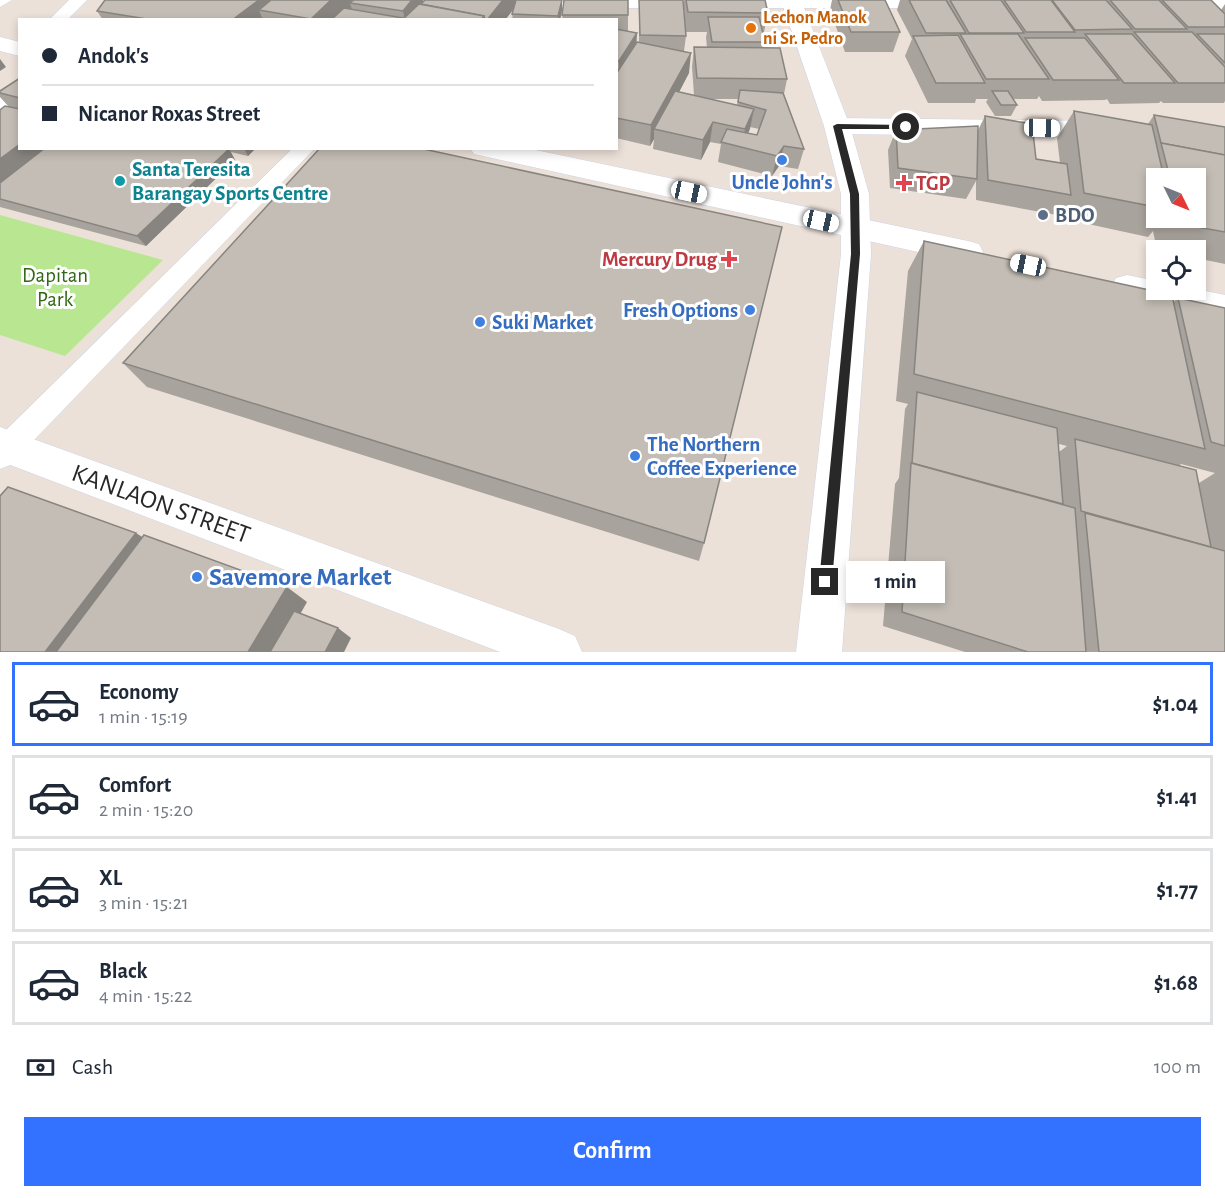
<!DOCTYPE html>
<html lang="en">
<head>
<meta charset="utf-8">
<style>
  body { margin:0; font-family:"Alegreya Sans",sans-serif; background:#f6f6f7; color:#1f2937; height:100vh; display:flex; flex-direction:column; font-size:22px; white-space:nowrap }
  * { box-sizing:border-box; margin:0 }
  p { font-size:20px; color:#747a83 }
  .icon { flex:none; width:33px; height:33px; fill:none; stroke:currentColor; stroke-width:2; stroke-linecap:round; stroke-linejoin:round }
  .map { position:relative; height:652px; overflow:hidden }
  .side { display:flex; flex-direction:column; background:#fff; flex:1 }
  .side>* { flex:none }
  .hud { position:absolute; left:18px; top:18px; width:600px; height:132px; border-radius:0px; box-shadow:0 3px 9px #0003; display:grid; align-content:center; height:132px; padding:0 24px; background:#fff }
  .needle { width:39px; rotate:133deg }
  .controls { position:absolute; left:1146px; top:168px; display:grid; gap:12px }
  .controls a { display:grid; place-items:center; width:60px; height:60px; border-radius:0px; background:#fff; box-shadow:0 3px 9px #0003; font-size:30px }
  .end { position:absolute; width:27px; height:27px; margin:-14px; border:8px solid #282828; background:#fff; box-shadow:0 0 0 3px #fff }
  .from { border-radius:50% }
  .bubble { position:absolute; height:42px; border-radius:0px; background:#fff; box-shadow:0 3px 9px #0003; font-size:20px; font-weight:600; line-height:42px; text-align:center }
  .car { position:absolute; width:18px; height:36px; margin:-18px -9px; border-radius:8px; box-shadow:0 0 4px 2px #0007; background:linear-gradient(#fff 24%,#345 0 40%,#fff 0 76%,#345 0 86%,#fff 0) }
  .hud b { display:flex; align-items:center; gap:21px; height:57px; font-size:22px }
  .hud b+b { border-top:2px solid #e0e1e3 }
  .hud i { width:15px; height:15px; background:#1f2937 }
  ul { padding:10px 0 0; list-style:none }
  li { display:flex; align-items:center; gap:18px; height:84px; margin:0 12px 9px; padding:0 12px; border:3px solid #e0e1e3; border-radius:0px }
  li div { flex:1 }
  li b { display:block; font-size:22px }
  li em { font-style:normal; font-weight:600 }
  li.on { border-color:#3372ff }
  li>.icon { width:54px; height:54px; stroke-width:1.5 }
  .pay { display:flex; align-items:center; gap:15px; height:66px; padding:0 24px; font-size:22px }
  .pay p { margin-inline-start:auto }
  .action { display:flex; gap:12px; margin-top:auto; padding:12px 24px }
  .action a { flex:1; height:69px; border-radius:0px; background:#3372ff; color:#fff; font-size:24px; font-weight:600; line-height:69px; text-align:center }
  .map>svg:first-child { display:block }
  .green { fill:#b9e691 }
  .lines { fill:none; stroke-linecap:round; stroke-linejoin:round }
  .service-casing { stroke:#ced4e3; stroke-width:1 }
  .minor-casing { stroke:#ced4e3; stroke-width:1 }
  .tertiary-casing { stroke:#ced4e3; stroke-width:1 }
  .secondary-casing { stroke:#ced4e3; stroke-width:1 }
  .service { fill:#fff; fill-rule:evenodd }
  .minor { fill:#fff; fill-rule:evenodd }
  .tertiary { fill:#fff; fill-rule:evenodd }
  .secondary { fill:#fff; fill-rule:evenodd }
  .wall { fill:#a8a39c; fill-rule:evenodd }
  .shaded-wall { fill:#88847f }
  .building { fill:#c3bdb5; stroke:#88847f; stroke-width:1.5 }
  .route { fill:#282828 }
  .food-dot { fill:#e8710a; stroke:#fff; stroke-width:2 }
  .shop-dot { fill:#3f7fe0; stroke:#fff; stroke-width:2 }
  .culture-dot { fill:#0f9aa8; stroke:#fff; stroke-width:2 }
  .health-dot { fill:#e0444e; stroke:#fff; stroke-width:2 }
  .service-dot { fill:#5c6f8a; stroke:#fff; stroke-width:2 }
  .labels { text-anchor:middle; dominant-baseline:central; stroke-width:6; stroke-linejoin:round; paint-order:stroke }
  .far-food-label { font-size:18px; font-weight:bold; fill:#c56008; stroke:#fff; text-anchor:start }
  .culture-label { font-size:21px; font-weight:bold; fill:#0d838f; stroke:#fff; text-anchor:start }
  .shop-label { font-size:21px; font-weight:bold; fill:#366cbe; stroke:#fff; text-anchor:start }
  .health-label { font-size:21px; font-weight:bold; fill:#be3a42; stroke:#fff; text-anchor:start }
  .service-label { font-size:21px; font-weight:bold; fill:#4e5e75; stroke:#fff; text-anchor:start }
  .park-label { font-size:21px; fill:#316815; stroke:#fff }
  .near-street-label { font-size:26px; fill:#282828; stroke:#fff }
  .near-shop-label { font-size:26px; font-weight:bold; fill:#366cbe; stroke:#fff; text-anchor:start }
</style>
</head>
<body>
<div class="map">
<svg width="1225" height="652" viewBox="0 0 1225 652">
  <rect width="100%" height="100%" fill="#ece1d9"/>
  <path class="green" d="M 0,215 L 163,260 L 65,356 L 0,335 Z"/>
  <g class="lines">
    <defs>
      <g id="service">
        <path d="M 0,0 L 12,0 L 0,7 Z"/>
        <path d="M 69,0 L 87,0 L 67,20 L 49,20 Z"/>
        <path d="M 293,148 L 315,148 L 10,465 L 0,469 L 0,436 Z"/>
      </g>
      <g id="minor">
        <path d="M 507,0 L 953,0 L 955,2 L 951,6 L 944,8 L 516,8 L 509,6 Z"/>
        <path d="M 1162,0 L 1225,0 L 1225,9 L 1170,9 L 1163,7 L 1159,3 Z"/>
        <path d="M 837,118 L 1108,121 L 1117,123 L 1121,129 L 1117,135 L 1108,137 L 837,134 L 828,132 L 824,126 L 828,120 Z"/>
        <path d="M 0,427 L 559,629 L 575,636 L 582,652 L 500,652 L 0,461 Z"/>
      </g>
      <g id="tertiary">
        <path d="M 781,0 L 801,0 L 850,126 L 869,194 L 871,254 L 842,652 L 796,652 L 841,254 L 841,194 L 824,126 Z"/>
        <path d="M 20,86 L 20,105 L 0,115 L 0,96 Z"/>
      </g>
      <g id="secondary">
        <path d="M 0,37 L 20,42 L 20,56 L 0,51 Z"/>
        <path d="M 470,148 L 526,148 L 968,241 L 979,244 L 983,252 L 979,260 L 968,263 L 483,156 L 474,154 Z"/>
        <path d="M 1127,275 L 1156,281 L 1156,290 L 1196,289 L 1225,295 L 1225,321 L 1116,296 L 1111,287 L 1116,278 Z"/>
      </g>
    </defs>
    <use href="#service" class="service-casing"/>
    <use href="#minor" class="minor-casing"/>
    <use href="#tertiary" class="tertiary-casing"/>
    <use href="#secondary" class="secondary-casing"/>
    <use href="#service" class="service"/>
    <use href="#minor" class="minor"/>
    <use href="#tertiary" class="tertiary"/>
    <use href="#secondary" class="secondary"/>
  </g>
  <g class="wall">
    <path d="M 562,0 L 562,10 L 560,20 L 513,20 L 512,14 L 514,8 L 505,20 L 103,20 L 97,11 L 423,2 L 515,3 Z"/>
    <path d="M 628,0 L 628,31 L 637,43 L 639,42 L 639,0 L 686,36 L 684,51 L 689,73 L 679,92 L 694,95 L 692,67 L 694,47 L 707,48 L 706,37 L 707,32 L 686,32 L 684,8 L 684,0 L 765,0 L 768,13 L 764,32 L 763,32 L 765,42 L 764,48 L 787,79 L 784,94 L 804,149 L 798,169 L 779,166 L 772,176 L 718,162 L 721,144 L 710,142 L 701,160 L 653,149 L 654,139 L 650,146 L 616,138 L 616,20 L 563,20 L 562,15 ZM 708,99 L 738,99 L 737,105 ZM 750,127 L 759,129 L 757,135 L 748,133 Z"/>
    <path d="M 832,0 L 885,0 L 900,32 L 893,52 L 845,52 L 830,10 Z"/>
    <path d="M 900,0 L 1211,0 L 1221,10 L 1225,4 L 1225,101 L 1224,103 L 1163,103 L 1161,101 L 1159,103 L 1110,104 L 1107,99 L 1105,100 L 1042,101 L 1039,96 L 1037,99 L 1013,99 L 1017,105 L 1011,116 L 995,116 L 986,102 L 988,99 L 976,99 L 975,103 L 928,103 L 905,56 L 912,39 L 897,10 Z"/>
    <path d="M 20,78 L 20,148 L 256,148 L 248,156 L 231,152 L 235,160 L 146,246 L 0,207 L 0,110 L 9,107 L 0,97 L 0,91 Z"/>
    <path d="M 1074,111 L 1148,124 L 1154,115 L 1225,127 L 1225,264 L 1196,258 L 1196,250 L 1157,250 L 1153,231 L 1148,237 L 1065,219 L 1064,205 L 1057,215 L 976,200 L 976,181 L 966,199 L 890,188 L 888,150 L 896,130 L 978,130 L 985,116 L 1036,159 L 1060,163 L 1057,138 ZM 1156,178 L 1196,178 L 1196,218 L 1156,218 Z"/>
    <path d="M 924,241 L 1173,302 L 1178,298 L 1225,308 L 1225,652 L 965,652 L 883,626 L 895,484 L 899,478 L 905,409 L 908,404 L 896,401 L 908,271 ZM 1059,444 L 1067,446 L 1059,452 ZM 1181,464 L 1215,473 L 1199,483 L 1179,466 Z"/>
    <path d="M 123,363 L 704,543 L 699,561 L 147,387 Z"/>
  </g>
  <g class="shaded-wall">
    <path d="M 259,0 L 288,0 L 259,10 L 263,20 L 232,20 Z"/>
    <path d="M 331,0 L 353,0 L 350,3 L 354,17 L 352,20 L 311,20 L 311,19 Z"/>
    <path d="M 412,0 L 423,0 L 425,8 L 405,20 L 403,11 Z"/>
    <path d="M 503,0 L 515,0 L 516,6 L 505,20 L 487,20 Z"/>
    <path d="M 562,0 L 562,10 L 560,20 L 558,20 L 558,16 Z"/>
    <path d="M 637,33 L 636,53 L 619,81 L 619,61 Z"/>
    <path d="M 691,53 L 689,73 L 659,130 L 654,129 L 654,139 L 650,146 L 651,125 Z"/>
    <path d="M 0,59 L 6,67 L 0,71 Z"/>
    <path d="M 754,109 L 750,129 L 741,149 L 745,129 Z"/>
    <path d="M 713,122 L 710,142 L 701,160 L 703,140 Z"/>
    <path d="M 20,144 L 20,148 L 56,148 L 0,194 L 0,159 Z"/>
    <path d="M 784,146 L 779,166 L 772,176 L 777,156 Z"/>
    <path d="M 244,148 L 256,148 L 248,156 Z"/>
    <path d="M 229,149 L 235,160 L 146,246 L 137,236 Z"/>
    <path d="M 136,533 L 164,551 L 91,652 L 45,652 Z"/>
    <path d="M 287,587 L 307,602 L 279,652 L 248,652 Z"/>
    <path d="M 338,628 L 351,638 L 344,652 L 325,652 Z"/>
  </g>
  <g class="building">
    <path d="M 105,0 L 259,0 L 232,20 L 153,20 L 97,11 Z"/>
    <path d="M 271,0 L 331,0 L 311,19 L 259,10 Z"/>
    <path d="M 354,0 L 412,0 L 403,11 L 350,3 Z"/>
    <path d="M 425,0 L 503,0 L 487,20 L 485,20 L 484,16 L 421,4 Z"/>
    <path d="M 516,0 L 562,0 L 558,16 L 512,14 Z"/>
    <path d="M 564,0 L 628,0 L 628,15 L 562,15 Z"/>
    <path d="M 639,0 L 683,0 L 686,36 L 640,35 Z"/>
    <path d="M 686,0 L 765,0 L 768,13 L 688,12 Z"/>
    <path d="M 838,0 L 885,0 L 900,32 L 851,32 Z"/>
    <path d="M 909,0 L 946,0 L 966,33 L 926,33 Z"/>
    <path d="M 950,0 L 1001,0 L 1024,33 L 969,33 Z"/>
    <path d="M 1004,0 L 1051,0 L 1075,32 L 1026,32 Z"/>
    <path d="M 1052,0 L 1106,0 L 1132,29 L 1075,30 Z"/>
    <path d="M 1110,0 L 1159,0 L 1187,29 L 1135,29 Z"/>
    <path d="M 1162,0 L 1211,0 L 1225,14 L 1225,27 L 1188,27 Z"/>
    <path d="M 419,4 L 484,16 L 481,20 L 402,20 Z"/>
    <path d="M 344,8 L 403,18 L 402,20 L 331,20 Z"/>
    <path d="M 708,17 L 759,17 L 765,42 L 712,42 Z"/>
    <path d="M 616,29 L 637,33 L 619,61 L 616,60 Z"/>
    <path d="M 1134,32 L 1192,32 L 1225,67 L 1225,83 L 1178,83 Z"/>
    <path d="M 960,34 L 1018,34 L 1049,79 L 986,79 Z"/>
    <path d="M 1085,34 L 1132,34 L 1175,83 L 1124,83 Z"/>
    <path d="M 1197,34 L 1225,34 L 1225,63 Z"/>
    <path d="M 958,35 L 985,83 L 936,83 L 913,36 Z"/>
    <path d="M 1025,38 L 1085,38 L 1119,80 L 1053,80 Z"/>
    <path d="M 637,42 L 691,53 L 651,125 L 616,118 L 616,74 Z"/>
    <path d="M 694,47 L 780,48 L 787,79 L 697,78 Z"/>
    <path d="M 20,78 L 20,98 L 0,93 L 0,91 Z"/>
    <path d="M 740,90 L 783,93 L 804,149 L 784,146 L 777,156 L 721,142 L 727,129 L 757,135 L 766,110 L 738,102 Z"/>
    <path d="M 675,91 L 754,109 L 745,129 L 713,122 L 703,140 L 654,129 Z"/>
    <path d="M 992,91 L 1008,91 L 1017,105 L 1001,105 Z"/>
    <path d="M 5,106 L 20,109 L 20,144 L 0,159 L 0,110 Z"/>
    <path d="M 1074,111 L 1152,125 L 1164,178 L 1156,178 L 1156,207 L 1084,193 Z"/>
    <path d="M 1154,115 L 1225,127 L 1225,155 L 1161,143 Z"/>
    <path d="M 985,116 L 1032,124 L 1036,159 L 1067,164 L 1071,195 L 988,180 Z"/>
    <path d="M 978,126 L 977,179 L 898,168 L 896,130 Z"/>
    <path d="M 1161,143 L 1225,155 L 1225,232 L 1181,224 L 1180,218 L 1196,218 L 1196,178 L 1170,178 Z"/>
    <path d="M 45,148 L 228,148 L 229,149 L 137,236 L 0,199 L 0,183 Z"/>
    <path d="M 320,148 L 419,148 L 782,227 L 704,543 L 123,363 Z"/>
    <path d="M 924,241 L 1172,295 L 1205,449 L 914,374 Z"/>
    <path d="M 1178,298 L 1225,308 L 1225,446 L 1211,442 Z"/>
    <path d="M 917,392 L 1057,428 L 1063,504 L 912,463 Z"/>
    <path d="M 1075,439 L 1196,470 L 1211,547 L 1081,511 Z"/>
    <path d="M 911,463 L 1075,508 L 1086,652 L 1028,652 L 902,612 Z"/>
    <path d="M 8,487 L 136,533 L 45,652 L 0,652 L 0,496 Z"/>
    <path d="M 1085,513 L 1225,551 L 1225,652 L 1099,652 Z"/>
    <path d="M 144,535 L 287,587 L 248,652 L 56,652 Z"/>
    <path d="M 294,611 L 338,628 L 325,652 L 270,652 Z"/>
  </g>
  <path class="route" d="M 837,124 L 906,125 L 909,127 L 906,129 L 842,129 L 859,194 L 860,254 L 832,582 L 825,588 L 819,582 L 851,254 L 850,194 L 833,126 Z"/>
  <circle class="food-dot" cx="751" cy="28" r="6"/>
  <g class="shop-dot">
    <circle cx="782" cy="160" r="6"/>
    <circle cx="750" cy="310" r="6"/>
    <circle cx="480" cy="322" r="6"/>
    <circle cx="635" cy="456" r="6"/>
    <circle cx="197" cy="577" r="6"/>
  </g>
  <circle class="culture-dot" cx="120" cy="181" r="6"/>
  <g class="health-dot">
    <path d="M901 174h6v6h6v6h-6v6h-6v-6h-6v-6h6z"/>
    <path d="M726 250h6v6h6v6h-6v6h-6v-6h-6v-6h6z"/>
  </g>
  <circle class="service-dot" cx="1043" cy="215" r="6"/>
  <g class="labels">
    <g class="far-food-label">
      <text x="763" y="18">Lechon Manok<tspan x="763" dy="21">ni Sr. Pedro</tspan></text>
    </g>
    <g class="culture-label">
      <text x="132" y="169">Santa Teresita<tspan x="132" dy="24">Barangay Sports Centre</tspan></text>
    </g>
    <g class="shop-label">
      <text x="782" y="182" text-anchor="middle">Uncle John's</text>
      <text x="738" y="310" text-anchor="end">Fresh Options</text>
      <text x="492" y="322">Suki Market</text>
      <text x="647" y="444">The Northern<tspan x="647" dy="24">Coffee Experience</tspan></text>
    </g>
    <g class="health-label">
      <text x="916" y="183">TGP</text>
      <text x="717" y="259" text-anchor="end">Mercury Drug</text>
    </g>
    <g class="service-label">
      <text x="1055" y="215">BDO</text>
    </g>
    <g class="park-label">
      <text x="55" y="275">Dapitan<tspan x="55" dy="24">Park</tspan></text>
    </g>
    <g class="near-street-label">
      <text transform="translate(161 504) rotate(20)">KANLAON STREET</text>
    </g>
    <g class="near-shop-label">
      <text x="209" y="577">Savemore Market</text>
    </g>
  </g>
</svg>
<div class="controls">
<a><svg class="needle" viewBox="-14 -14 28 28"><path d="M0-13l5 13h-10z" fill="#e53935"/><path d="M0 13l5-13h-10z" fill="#747a83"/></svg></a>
<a><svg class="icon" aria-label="locate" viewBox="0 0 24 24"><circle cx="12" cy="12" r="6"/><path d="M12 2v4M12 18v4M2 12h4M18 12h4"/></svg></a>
</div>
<i class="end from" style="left:906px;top:127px"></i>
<i class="end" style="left:825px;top:582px"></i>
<div class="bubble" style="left:846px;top:561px;width:99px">1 min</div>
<i class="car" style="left:1042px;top:128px;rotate:91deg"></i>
<i class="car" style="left:689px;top:192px;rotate:102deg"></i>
<i class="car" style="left:821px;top:221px;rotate:103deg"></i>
<i class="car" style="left:1028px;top:265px;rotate:282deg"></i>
<div class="hud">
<b><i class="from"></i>Andok's</b>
<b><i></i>Nicanor Roxas Street</b>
</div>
</div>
<section class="side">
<ul>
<li class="on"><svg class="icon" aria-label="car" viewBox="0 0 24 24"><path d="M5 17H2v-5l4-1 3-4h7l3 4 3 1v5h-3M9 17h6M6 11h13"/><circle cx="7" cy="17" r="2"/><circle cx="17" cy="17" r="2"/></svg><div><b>Economy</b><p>1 min · 15:19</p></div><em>$1.04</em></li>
<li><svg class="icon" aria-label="car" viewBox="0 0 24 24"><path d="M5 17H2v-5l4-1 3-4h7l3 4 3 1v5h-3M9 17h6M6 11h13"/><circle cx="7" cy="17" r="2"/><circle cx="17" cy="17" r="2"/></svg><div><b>Comfort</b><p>2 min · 15:20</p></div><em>$1.41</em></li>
<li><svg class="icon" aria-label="car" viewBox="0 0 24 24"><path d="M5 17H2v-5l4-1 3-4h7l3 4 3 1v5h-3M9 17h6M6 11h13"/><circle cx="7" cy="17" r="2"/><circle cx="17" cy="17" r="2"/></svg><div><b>XL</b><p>3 min · 15:21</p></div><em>$1.77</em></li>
<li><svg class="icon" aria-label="car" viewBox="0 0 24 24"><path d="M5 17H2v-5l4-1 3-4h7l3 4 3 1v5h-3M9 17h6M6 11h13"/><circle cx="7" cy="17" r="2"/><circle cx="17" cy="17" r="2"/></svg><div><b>Black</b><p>4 min · 15:22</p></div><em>$1.68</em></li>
</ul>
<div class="pay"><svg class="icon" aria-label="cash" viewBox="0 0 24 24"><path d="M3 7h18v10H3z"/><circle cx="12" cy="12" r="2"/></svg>Cash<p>100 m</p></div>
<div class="action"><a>Confirm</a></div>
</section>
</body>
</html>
